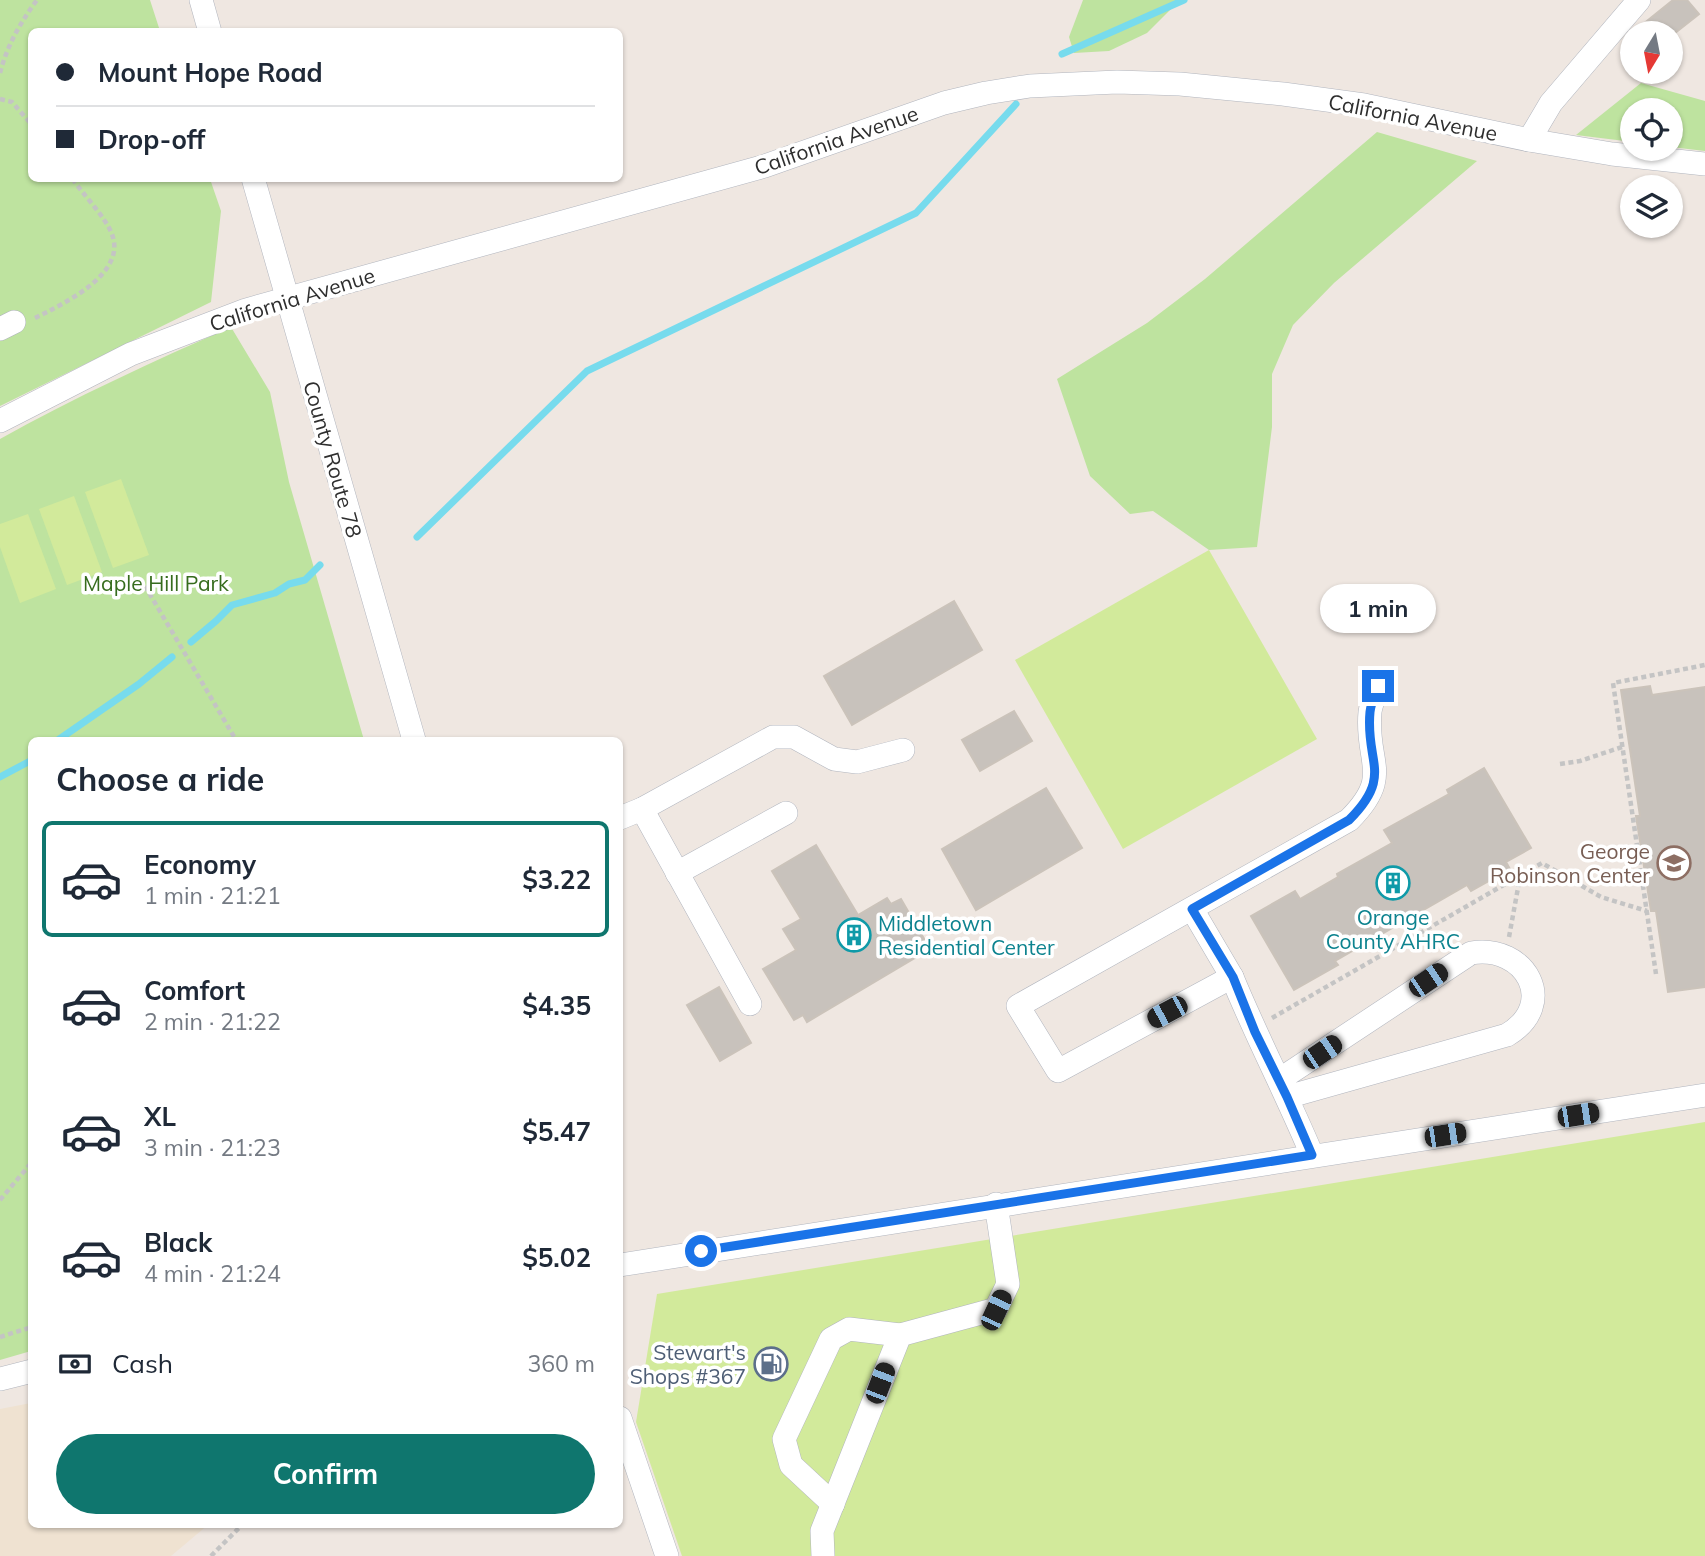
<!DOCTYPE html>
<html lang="en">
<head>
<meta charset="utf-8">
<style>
  body { margin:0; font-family:Mulish,sans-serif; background:#f2f2f3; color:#1f2937; height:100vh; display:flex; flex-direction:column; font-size:26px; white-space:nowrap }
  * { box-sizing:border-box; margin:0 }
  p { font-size:23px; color:#747a83 }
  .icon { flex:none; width:38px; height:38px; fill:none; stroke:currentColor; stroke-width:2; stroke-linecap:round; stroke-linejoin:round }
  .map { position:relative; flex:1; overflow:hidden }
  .drawer { position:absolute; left:28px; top:737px; width:595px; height:791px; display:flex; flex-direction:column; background:#fff; border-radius:10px; box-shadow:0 2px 5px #0004 }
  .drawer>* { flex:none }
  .top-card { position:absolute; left:28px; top:28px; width:595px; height:154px; border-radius:10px; box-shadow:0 2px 5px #0004; display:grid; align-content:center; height:154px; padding:0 28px; background:#fff }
  .needle { width:46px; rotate:190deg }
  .controls { position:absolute; left:1620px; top:21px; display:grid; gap:14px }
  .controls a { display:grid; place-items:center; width:63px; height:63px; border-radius:50%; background:#fff; box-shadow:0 2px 5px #0004; font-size:35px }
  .end { position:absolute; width:32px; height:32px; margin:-16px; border:9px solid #1a73e8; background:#fff; box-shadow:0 0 0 4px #fff }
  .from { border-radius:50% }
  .bubble { position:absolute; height:49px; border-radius:24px; background:#fff; box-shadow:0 2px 5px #0004; font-size:23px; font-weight:700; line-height:49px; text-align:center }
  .car { position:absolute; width:21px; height:42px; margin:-21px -10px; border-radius:9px; box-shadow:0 0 5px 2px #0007; background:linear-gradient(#222 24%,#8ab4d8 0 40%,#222 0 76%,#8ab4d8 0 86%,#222 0) }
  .top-card b { display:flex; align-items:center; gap:24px; height:66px; font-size:26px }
  .top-card b+b { border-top:2px solid #e0e1e3 }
  .top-card i { width:18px; height:18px; background:#1f2937 }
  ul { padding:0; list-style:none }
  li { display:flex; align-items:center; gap:21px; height:116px; margin:0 14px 10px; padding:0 14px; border:4px solid transparent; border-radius:10px }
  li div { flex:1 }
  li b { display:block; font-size:26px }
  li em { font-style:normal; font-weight:700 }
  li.on { border-color:#0f766e }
  li>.icon { width:63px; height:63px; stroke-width:1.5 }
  h2 { padding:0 28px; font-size:32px; line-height:84px }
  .pay { display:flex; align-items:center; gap:18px; height:77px; padding:0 28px; font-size:26px }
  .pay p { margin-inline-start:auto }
  .cta { display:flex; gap:14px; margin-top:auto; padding:14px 28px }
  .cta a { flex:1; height:80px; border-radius:42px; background:#0f766e; color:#fff; font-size:28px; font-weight:700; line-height:80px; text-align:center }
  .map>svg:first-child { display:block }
  .education { fill:#efe2d1 }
  .green { fill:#bee39f }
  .pitch { fill:#d2ea9b }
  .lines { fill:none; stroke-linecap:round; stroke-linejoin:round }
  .stream { stroke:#77dbed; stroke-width:7 }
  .building { fill:#c8c2bc; stroke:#cbc3ba; stroke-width:2 }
  .minor-casing { stroke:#b1b5be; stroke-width:24 }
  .path { stroke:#c4c4c4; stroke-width:4.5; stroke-dasharray:5 3.5; stroke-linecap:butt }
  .minor { stroke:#fff; stroke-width:23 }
  .route { stroke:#1a73e8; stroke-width:9 }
  .labels { text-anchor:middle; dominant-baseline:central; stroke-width:7; stroke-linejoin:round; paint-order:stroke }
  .street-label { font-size:21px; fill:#2e2e2e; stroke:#fff }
  .park-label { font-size:21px; fill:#366c1d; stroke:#fff }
  .education-label { font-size:21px; fill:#785e54; stroke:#fff; text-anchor:end }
  .culture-label { font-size:21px; fill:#0d838f; stroke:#fff }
  .service-label { font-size:21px; fill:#4e5e75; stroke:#fff; text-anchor:end }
</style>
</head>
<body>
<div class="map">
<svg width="1705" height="1556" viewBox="0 0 1705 1556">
  <rect width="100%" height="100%" fill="#efe7e1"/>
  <path class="education" d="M 31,1403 L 32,1524 L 209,1524 L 171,1556 L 0,1556 L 0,1409 Z"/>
  <g class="green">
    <path d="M 0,0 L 150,0 L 160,31 L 32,32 L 32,178 L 210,179 L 221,211 L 211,302 L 0,406 Z"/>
    <path d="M 1083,0 L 1180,0 L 1147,33 L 1109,51 L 1074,53 L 1069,37 Z"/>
    <path d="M 1641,83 L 1705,101 L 1705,151 L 1671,147 L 1671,110 L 1633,110 L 1633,142 L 1576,135 Z"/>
    <path d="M 1377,132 L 1477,161 L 1334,283 L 1293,325 L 1272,374 L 1272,427 L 1257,547 L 1209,550 L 1153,511 L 1130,514 L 1090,476 L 1057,379 L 1147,323 L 1205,279 Z"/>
    <path d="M 231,327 L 270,392 L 289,482 L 364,740 L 32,740 L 31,1351 L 0,1360 L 0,439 C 75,397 152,362 231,327 Z"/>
  </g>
  <g class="pitch">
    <path d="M 121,479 L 149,555 L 113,568 L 85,492 Z"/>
    <path d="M 74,496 L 102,572 L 67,585 L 39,509 Z"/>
    <path d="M 28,514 L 56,589 L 20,603 L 0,547 L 0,524 Z"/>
    <path d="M 1209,550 L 1317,739 L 1123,849 L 1015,660 Z"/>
    <path d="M 1705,1122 L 1705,1556 L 682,1556 L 636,1422 L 657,1294 Z"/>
  </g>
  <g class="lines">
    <g class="stream">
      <path d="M 1062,54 L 1184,0"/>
      <path d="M 417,537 L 587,371 L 916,213 L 1016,104"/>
      <path d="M 191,642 L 216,621 L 232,605 L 275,593 L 289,584 L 305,580 L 320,565"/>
      <path d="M 58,740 L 139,684 L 172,657"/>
      <path d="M 0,777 L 32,760"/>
    </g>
  </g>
  <g class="building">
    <path d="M 1673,0 L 1687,0 L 1699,14 L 1675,33 L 1632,33 Z"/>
    <path d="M 954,601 L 982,650 L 852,725 L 824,676 Z"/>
    <path d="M 1650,686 L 1652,695 L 1705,687 L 1705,987 L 1668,992 L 1656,911 L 1651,911 L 1636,816 L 1640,816 L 1621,690 Z"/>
    <path d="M 1014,711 L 1032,741 L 980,771 L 962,740 Z"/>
    <path d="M 1484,768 L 1531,848 L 1506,862 L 1510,869 L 1471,891 L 1467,885 L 1335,961 L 1338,965 L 1294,990 L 1251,916 L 1295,891 L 1300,899 L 1338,877 L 1337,874 L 1392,843 L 1384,830 L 1449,794 L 1447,790 Z"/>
    <path d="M 1046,788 L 1082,848 L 976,910 L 942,849 Z"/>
    <path d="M 816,845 L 858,915 L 887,898 L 891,904 L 901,899 L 927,944 L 917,950 L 920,955 L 807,1022 L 803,1015 L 794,1020 L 763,969 L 796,950 L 783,929 L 801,919 L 772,871 Z"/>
    <path d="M 719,987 L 751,1043 L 720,1061 L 687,1005 Z"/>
  </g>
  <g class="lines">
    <defs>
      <g id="minor">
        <path d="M 201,0 L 210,32"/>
        <path d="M 1529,140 L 1551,103 L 1639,0"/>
        <path d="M 253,178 L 414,740"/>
        <path d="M 0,329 L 14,322"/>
        <path d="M 0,421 L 131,354 L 246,310 L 765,166 L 944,103 L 986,93 L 1030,86 L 1117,82 L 1180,84 L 1283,94 L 1364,105 L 1529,140 L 1612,154 L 1705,164"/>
        <path d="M 642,809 L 750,1004"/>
        <path d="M 620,818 L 642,809 L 773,737 L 794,737 L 834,759 L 857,762 L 903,750"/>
        <path d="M 677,873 L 786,813"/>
        <path d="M 1192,909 L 1232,977 L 1058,1071 L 1018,1006 L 1349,820 C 1394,775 1365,763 1370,712 C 1371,703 1376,694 1379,686"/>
        <path d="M 1232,977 C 1257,1038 1287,1095 1312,1155"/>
        <path d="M 1279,1080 L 1471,953 C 1526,944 1559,1004 1507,1035 L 1287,1097"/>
        <path d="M 620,1265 L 1705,1095"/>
        <path d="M 0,1379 L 32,1371"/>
        <path d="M 620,1418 L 667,1556"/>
        <path d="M 833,1504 L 791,1465 L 784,1439 L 831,1339 L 849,1329 L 900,1335"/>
        <path d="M 823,1556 L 822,1531 L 900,1335 L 996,1309 L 1008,1284 L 996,1204"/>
      </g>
    </defs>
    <use href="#minor" class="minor-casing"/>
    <g class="path">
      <path d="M 0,73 C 7,46 20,23 37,0"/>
      <path d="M 0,99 L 12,102 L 32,125"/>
      <path d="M 35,318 C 63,304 130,273 111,232 C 105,217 82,193 72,178"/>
      <path d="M 145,586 L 236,740"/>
      <path d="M 1560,764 L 1580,761 L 1622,747"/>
      <path d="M 1509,937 L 1520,877"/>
      <path d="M 1656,974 L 1613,683 L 1705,665"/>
      <path d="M 1272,1018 L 1542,863 L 1601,897 L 1647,911"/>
      <path d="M 0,1200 L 32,1162"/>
      <path d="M 0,1337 L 32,1327"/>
      <path d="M 211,1556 L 243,1524"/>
    </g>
    <use href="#minor" class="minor"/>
  </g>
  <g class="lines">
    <path class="route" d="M 701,1251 L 1312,1155 L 1287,1097 L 1255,1032 L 1233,977 L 1192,909 L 1349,820 C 1394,775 1365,763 1370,712 C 1371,703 1375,694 1378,686"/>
  </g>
  <defs>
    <symbol id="school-ring" viewBox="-11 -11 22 22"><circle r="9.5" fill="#fff" stroke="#8d6e63" stroke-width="1.5"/><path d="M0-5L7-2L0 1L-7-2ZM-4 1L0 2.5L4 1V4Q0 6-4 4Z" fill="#8d6e63"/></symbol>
    <symbol id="building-ring" viewBox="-11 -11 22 22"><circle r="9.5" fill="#fff" stroke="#0f9aa8" stroke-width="1.5"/><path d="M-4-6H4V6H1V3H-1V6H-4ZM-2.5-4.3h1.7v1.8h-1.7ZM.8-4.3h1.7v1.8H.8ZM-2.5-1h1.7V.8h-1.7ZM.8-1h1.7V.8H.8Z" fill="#0f9aa8"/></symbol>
    <symbol id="fuel-ring" viewBox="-11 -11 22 22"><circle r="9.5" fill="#fff" stroke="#5c6f8a" stroke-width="1.5"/><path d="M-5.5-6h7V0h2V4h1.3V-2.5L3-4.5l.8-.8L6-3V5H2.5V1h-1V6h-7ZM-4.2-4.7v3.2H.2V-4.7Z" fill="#5c6f8a"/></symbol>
  </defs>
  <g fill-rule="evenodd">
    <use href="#school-ring" x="1655" y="844" width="38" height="38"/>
    <use href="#building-ring" x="1374" y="864" width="38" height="38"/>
    <use href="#building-ring" x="835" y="916" width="38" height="38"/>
    <use href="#fuel-ring" x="752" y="1345" width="38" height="38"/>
  </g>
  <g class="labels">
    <g class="street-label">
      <text transform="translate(1413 117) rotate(11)">California Avenue</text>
      <text transform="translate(836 140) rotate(-19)">California Avenue</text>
      <text transform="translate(292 299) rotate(-17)">California Avenue</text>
      <text transform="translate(333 459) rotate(74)">County Route 78</text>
    </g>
    <g class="park-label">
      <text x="156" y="583">Maple Hill Park</text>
    </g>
    <g class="education-label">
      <text x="1650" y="851">George<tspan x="1650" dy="24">Robinson Center</tspan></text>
    </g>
    <g class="culture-label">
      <text x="1393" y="917">Orange<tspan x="1393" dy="24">County AHRC</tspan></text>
      <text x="878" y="923" text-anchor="start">Middletown<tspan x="878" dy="24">Residential Center</tspan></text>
    </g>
    <g class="service-label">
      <text x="746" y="1352">Stewart's<tspan x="746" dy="24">Shops #367</tspan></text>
    </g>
  </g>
</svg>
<div class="controls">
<a><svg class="needle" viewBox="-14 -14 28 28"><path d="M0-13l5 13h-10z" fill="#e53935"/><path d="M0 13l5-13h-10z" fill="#747a83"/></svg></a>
<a><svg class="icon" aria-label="locate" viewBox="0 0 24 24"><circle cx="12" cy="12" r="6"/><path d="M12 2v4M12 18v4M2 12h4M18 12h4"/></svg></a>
<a><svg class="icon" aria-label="layers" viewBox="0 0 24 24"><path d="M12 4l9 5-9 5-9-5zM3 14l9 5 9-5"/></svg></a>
</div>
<i class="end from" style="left:701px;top:1251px"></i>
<i class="end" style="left:1378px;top:686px"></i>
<div class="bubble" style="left:1320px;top:584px;width:116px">1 min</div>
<i class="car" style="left:1428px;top:980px;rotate:56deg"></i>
<i class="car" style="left:1167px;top:1012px;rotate:242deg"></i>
<i class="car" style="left:1322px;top:1052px;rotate:56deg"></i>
<i class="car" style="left:1578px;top:1115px;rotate:81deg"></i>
<i class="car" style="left:1445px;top:1135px;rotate:81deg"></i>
<i class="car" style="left:996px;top:1310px;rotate:25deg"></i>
<i class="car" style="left:880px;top:1383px;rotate:21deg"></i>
<div class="top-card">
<b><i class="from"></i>Mount Hope Road</b>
<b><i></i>Drop-off</b>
</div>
<section class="drawer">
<h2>Choose a ride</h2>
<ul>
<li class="on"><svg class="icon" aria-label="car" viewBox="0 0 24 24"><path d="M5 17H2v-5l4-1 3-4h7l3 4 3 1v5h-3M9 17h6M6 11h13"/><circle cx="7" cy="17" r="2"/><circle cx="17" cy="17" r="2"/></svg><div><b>Economy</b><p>1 min · 21:21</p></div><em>$3.22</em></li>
<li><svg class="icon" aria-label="car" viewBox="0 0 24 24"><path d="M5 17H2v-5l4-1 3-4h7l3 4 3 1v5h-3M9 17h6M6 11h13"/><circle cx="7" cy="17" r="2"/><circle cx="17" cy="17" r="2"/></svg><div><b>Comfort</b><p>2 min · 21:22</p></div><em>$4.35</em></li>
<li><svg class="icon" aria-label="car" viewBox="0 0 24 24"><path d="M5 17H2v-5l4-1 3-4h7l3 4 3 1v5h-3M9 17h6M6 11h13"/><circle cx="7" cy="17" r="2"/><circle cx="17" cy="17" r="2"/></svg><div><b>XL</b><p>3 min · 21:23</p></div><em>$5.47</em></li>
<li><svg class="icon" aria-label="car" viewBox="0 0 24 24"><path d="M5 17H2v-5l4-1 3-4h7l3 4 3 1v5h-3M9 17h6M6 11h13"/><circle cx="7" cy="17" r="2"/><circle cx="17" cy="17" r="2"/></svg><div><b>Black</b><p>4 min · 21:24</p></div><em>$5.02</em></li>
</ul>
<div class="pay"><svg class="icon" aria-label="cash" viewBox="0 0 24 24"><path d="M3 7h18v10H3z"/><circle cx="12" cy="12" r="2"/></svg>Cash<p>360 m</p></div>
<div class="cta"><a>Confirm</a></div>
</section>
</div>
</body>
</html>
